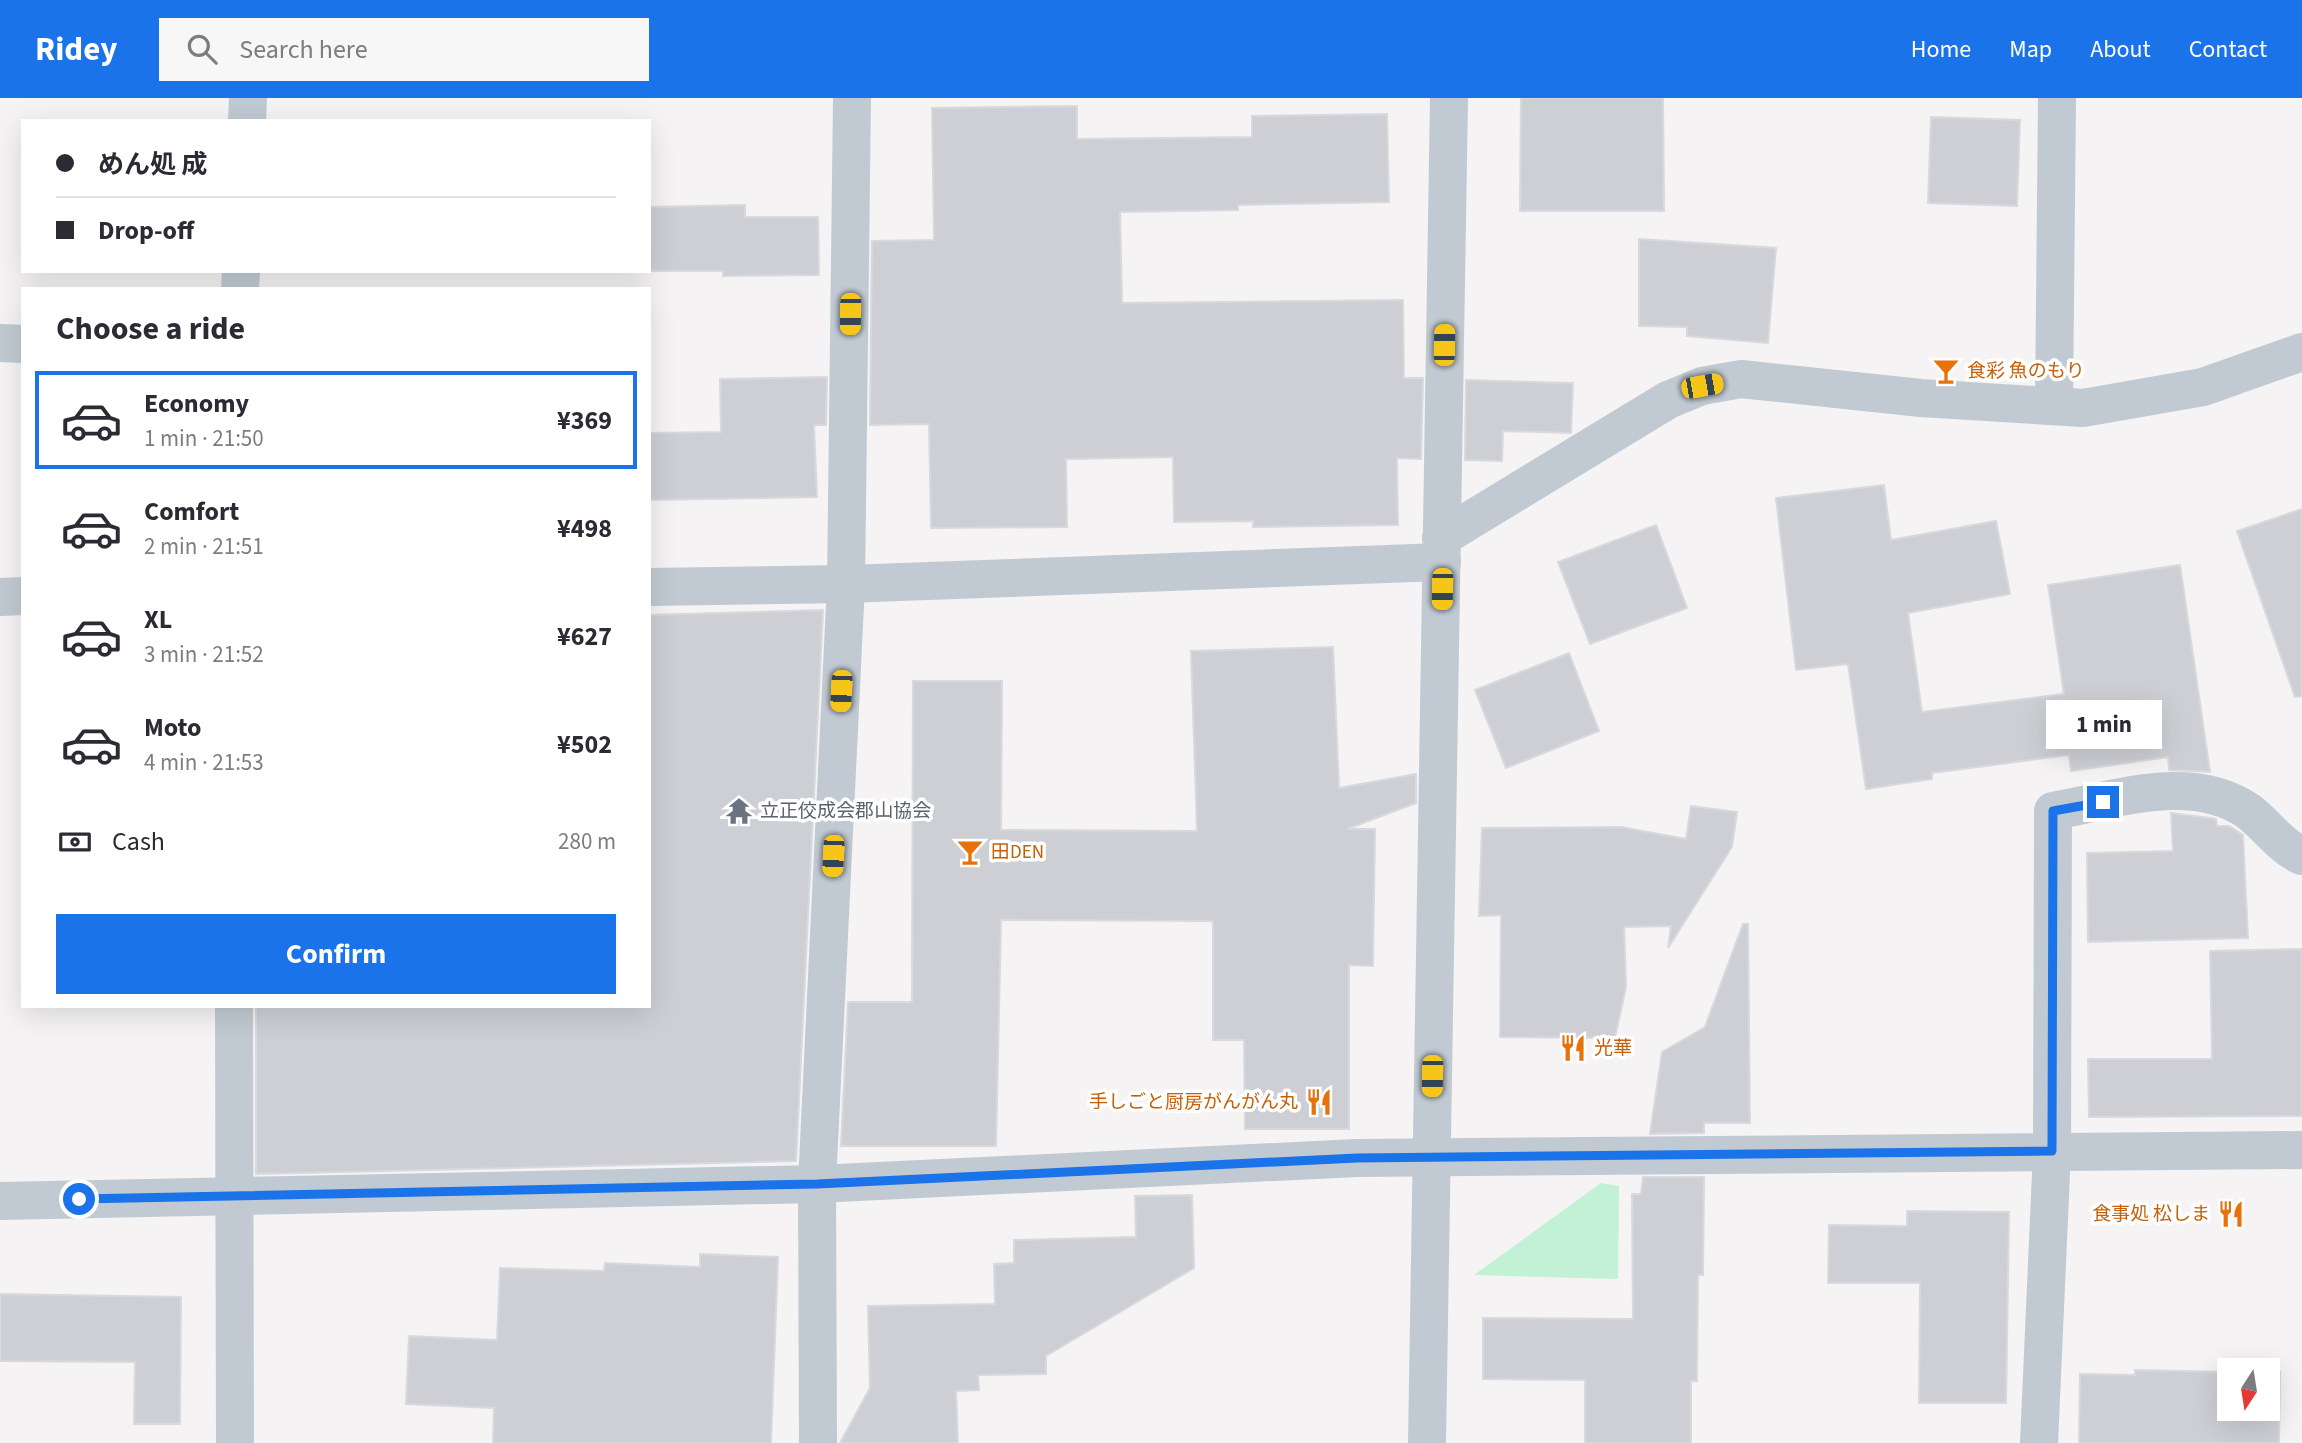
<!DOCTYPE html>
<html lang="en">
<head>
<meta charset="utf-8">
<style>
  body { margin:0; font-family:"Source Sans 3","Noto Sans JP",sans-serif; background:#f7f7f7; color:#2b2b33; height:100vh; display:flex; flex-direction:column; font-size:26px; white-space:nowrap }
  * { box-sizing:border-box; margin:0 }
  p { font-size:23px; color:#7c7c81 }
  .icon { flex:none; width:38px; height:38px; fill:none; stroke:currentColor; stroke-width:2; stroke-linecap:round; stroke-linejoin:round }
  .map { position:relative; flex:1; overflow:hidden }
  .drawer { position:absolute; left:21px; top:189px; width:630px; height:721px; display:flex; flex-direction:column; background:#fff; border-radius:0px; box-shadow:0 7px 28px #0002 }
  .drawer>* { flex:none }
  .top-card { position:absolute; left:21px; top:21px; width:630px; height:154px; border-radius:0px; box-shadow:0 7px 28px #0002; display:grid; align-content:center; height:154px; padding:0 35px; background:#fff }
  .needle { width:46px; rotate:192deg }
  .controls { position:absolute; left:2217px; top:1260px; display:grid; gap:14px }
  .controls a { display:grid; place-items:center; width:63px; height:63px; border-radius:0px; background:#fff; box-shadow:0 7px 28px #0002; font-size:35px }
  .end { position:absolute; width:32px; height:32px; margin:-16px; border:9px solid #1a73e8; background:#fff; box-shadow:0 0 0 4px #fff }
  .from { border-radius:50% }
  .bubble { position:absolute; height:49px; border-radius:0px; background:#fff; box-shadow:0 7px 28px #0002; font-size:23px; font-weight:700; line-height:49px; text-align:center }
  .car { position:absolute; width:21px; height:42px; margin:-21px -10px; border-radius:9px; box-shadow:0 0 5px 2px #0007; background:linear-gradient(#f5c518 24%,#345 0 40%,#f5c518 0 76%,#345 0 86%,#f5c518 0) }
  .top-card b { display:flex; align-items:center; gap:24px; height:66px; font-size:26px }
  .top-card b+b { border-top:2px solid #e1e1e2 }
  .top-card i { width:18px; height:18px; background:#2b2b33 }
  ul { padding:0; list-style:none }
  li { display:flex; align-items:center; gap:21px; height:98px; margin:0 14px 10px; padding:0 21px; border:4px solid transparent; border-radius:0px }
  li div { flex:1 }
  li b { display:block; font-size:26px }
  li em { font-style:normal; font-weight:700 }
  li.on { border-color:#1a73e8 }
  li>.icon { width:63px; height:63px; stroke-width:1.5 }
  h2 { padding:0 35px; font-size:32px; line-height:84px }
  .pay { display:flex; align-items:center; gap:18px; height:77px; padding:0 35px; font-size:26px }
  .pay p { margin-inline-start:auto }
  .button { display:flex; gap:14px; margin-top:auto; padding:14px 35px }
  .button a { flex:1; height:80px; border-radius:0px; background:#1a73e8; color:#fff; font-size:28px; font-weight:700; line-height:80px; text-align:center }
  header { display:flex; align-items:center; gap:42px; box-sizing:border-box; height:98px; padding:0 35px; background:#1a73e8; color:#fff }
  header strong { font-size:33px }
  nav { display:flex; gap:38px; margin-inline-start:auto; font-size:24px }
  .search { width:490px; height:63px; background:#f7f7f7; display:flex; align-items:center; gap:18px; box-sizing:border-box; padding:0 24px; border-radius:0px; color:#7c7c81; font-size:26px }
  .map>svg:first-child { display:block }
  .green { fill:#c3f1d5 }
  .building { fill:#cdcfd5; stroke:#d7d9de; stroke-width:2 }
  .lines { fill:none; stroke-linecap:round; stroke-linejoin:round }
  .street { stroke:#c1cad2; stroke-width:38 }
  .route { stroke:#1a73e8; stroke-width:9 }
  .labels { text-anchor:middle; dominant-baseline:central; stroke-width:7; stroke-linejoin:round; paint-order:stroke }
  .food-label { font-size:19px; fill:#c56008; stroke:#fff; text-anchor:start }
  .worship-label { font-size:19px; fill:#5b616d; stroke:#fff; text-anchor:start }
</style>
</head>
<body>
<header>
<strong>Ridey</strong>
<div class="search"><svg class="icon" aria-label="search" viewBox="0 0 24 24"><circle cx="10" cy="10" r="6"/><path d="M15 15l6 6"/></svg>Search here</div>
<nav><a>Home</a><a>Map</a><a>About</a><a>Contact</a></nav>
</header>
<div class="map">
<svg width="2302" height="1345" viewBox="0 0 2302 1345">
  <rect width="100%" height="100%" fill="#f5f3f3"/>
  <path class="green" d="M 1601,1085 L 1619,1088 L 1618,1181 L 1474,1177 Z"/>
  <g class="building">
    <path d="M 1521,0 L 1663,0 L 1664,113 L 1520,113 Z"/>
    <path d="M 1077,8 L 1077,41 L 1252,39 L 1252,18 L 1387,16 L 1389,104 L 1238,107 L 1238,112 L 1120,114 L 1122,205 L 1403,202 L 1404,280 L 1423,280 L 1421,361 L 1397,360 L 1398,427 L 1253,429 L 1253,423 L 1174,424 L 1173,359 L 1066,361 L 1067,429 L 931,430 L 929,326 L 870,327 L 872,143 L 934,142 L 932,10 Z"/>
    <path d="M 1931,19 L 2020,22 L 2017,108 L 1928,105 Z"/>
    <path d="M 745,107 L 745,119 L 818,119 L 819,177 L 723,178 L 723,173 L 649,173 L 649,109 Z"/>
    <path d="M 1639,141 L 1776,150 L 1768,245 L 1687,238 L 1687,229 L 1639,228 Z"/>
    <path d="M 827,279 L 826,327 L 814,327 L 817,399 L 649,402 L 649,335 L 721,334 L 720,281 Z"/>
    <path d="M 1466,282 L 1573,285 L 1571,335 L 1503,333 L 1502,363 L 1465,362 Z"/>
    <path d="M 1884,387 L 1891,442 L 1996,423 L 2010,496 L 1908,515 L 1922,614 L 2064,596 L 2048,487 L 2180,467 L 2210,674 L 2169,672 L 2168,659 L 2071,673 L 2069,657 L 1932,675 L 1932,681 L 1866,691 L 1848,566 L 1796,572 L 1776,400 Z"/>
    <path d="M 2302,411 L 2302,598 L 2295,599 L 2237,433 Z"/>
    <path d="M 1656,427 L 1687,510 L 1590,546 L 1558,464 Z"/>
    <path d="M 823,512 L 796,1063 L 256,1076 L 256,908 L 649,908 L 649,517 Z"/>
    <path d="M 1333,549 L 1339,690 L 1416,676 L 1416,705 L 1347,731 L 1375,731 L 1373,868 L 1349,867 L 1349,1031 L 1245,1031 L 1244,942 L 1213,942 L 1213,823 L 1001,822 L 996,1048 L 841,1048 L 848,904 L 912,904 L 913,583 L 1002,583 L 1001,732 L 1197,733 L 1191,553 Z"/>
    <path d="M 1569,555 L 1599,633 L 1506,670 L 1475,592 Z"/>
    <path d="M 1691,708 L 1737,714 L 1732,749 L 1668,850 L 1671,828 L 1624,829 L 1626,889 L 1615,940 L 1500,939 L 1501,817 L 1479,818 L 1482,730 L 1621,729 L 1686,741 Z"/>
    <path d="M 2171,715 L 2216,721 L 2217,728 L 2229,728 L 2243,737 L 2248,840 L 2088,844 L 2087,755 L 2173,753 Z"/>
    <path d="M 1743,826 L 1748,826 L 1750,1025 L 1704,1025 L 1704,1035 L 1650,1036 L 1662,954 L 1705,929 Z"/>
    <path d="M 2302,851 L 2302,1018 L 2089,1019 L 2088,961 L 2212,961 L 2210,853 Z"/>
    <path d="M 1643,1079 L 1704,1079 L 1703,1177 L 1698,1177 L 1697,1283 L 1691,1283 L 1691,1345 L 1585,1345 L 1585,1282 L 1483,1281 L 1483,1220 L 1633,1221 L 1632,1096 L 1641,1096 Z"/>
    <path d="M 1192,1097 L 1194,1170 L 1046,1258 L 1046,1276 L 978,1277 L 979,1292 L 956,1293 L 958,1345 L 840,1345 L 870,1290 L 868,1208 L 995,1206 L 994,1166 L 1014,1165 L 1014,1142 L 1136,1139 L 1135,1098 Z"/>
    <path d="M 1907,1113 L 2009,1114 L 2006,1305 L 1919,1305 L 1920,1185 L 1828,1185 L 1829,1127 L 1907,1128 Z"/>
    <path d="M 700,1156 L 778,1159 L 771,1345 L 493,1345 L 494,1310 L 406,1306 L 409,1238 L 497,1242 L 500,1170 L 604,1173 L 605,1165 L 700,1169 Z"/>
    <path d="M 0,1196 L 181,1199 L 180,1326 L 134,1326 L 135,1264 L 0,1263 Z"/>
    <path d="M 2135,1272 L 2230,1274 L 2230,1311 L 2268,1311 L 2268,1274 L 2280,1274 L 2279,1345 L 2079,1345 L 2080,1276 L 2135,1277 Z"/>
  </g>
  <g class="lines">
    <g class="street">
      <path d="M 247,23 L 248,0"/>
      <path d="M 240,191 L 241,173"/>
      <path d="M 0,245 L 23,246"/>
      <path d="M 2054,308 L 2057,0"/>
      <path d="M 1441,440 L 1668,302 L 1702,288 L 1741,281 L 1921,300 L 2083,310 L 2203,289 L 2302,254"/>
      <path d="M 649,489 L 846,486 L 1442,464"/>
      <path d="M 0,499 L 23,498"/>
      <path d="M 234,908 L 235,1345"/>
      <path d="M 0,1103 L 817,1086 L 1357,1060 L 2302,1052"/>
      <path d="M 818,1345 L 817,1086 L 846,486 L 852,0"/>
      <path d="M 1427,1345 L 1449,0"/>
      <path d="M 2039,1345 L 2052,1053 L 2053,713 C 2115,702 2191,674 2248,713 C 2266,726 2281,749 2302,758"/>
    </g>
  </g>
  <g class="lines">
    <path class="route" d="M 79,1101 L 817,1086 L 1357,1060 L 2052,1053 L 2053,713 L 2103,704"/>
  </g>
  <defs>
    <symbol id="bar-bare" viewBox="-9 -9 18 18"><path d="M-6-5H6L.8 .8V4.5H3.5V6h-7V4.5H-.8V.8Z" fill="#e8710a" stroke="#fff" stroke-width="2.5" paint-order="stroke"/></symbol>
    <symbol id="temple-bare" viewBox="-9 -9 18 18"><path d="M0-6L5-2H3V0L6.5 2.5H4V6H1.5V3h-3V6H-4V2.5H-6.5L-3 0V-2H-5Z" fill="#6b7280" stroke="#fff" stroke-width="2.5" paint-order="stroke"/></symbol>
    <symbol id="restaurant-bare" viewBox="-9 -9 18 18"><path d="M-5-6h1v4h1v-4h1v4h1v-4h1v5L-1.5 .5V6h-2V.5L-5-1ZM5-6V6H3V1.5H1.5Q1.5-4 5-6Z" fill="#e8710a" stroke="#fff" stroke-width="2.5" paint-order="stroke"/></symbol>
  </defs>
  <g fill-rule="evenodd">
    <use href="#bar-bare" x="1927" y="254" width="38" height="38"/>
    <use href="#temple-bare" x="720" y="694" width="38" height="38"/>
    <use href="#bar-bare" x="951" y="735" width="38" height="38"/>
    <use href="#restaurant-bare" x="1554" y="931" width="38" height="38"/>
    <use href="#restaurant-bare" x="1300" y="985" width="38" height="38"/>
    <use href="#restaurant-bare" x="2212" y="1097" width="38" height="38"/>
  </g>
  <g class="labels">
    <g class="food-label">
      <text x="1967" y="273">食彩 魚のもり</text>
      <text x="991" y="754">田DEN</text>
      <text x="1594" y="950">光華</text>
      <text x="1298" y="1004" text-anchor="end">手しごと厨房がんがん丸</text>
      <text x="2210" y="1116" text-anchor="end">食事処 松しま</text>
    </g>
    <g class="worship-label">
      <text x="760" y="713">立正佼成会郡山協会</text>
    </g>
  </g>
</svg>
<div class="controls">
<a><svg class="needle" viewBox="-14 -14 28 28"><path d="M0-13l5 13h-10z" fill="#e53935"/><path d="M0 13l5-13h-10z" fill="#7c7c81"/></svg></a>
</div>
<i class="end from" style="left:79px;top:1101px"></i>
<i class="end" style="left:2103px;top:704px"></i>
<div class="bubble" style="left:2046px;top:602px;width:116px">1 min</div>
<i class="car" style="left:850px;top:216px;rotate:181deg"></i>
<i class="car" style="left:1444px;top:247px;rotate:1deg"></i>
<i class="car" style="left:1702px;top:288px;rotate:80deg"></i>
<i class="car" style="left:1442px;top:491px;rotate:181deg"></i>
<i class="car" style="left:841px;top:593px;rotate:183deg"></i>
<i class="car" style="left:833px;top:758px;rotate:183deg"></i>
<i class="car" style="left:1432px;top:978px;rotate:181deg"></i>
<div class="top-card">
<b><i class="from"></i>めん処 成</b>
<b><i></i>Drop-off</b>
</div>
<section class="drawer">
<h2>Choose a ride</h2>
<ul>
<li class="on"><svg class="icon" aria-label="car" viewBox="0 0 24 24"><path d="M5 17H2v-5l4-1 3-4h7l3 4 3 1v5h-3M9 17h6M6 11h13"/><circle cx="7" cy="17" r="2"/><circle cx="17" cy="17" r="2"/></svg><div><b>Economy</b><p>1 min · 21:50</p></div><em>¥369</em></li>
<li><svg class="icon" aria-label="car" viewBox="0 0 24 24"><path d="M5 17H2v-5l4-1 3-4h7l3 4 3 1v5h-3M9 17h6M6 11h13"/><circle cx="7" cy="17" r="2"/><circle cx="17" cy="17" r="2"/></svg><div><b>Comfort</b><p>2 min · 21:51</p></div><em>¥498</em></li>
<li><svg class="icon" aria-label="car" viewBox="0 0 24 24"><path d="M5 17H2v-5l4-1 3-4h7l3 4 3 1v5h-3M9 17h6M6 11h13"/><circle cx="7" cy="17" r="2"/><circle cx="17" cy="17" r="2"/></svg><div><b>XL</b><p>3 min · 21:52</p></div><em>¥627</em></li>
<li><svg class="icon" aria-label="car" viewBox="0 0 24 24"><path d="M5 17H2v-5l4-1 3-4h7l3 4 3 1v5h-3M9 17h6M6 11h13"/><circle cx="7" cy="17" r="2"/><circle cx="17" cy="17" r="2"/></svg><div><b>Moto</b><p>4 min · 21:53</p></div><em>¥502</em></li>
</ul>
<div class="pay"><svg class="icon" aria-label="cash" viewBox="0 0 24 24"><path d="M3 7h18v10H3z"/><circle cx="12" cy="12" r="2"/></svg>Cash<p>280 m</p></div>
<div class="button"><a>Confirm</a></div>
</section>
</div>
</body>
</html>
